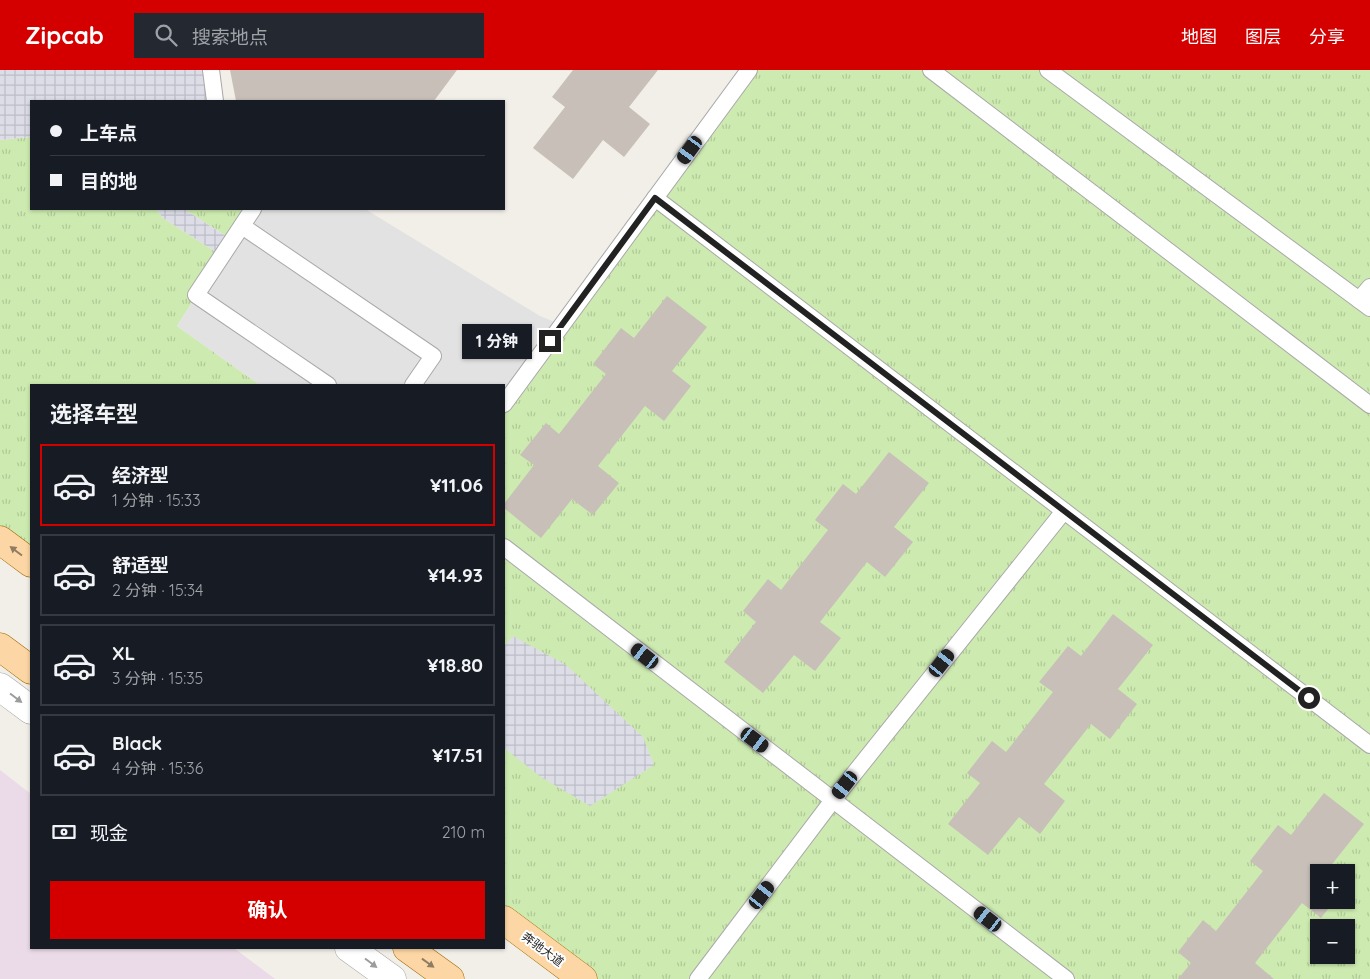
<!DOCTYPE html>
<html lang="zh">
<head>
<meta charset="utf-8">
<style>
  body { margin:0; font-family:Quicksand,"Noto Sans SC",sans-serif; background:#242831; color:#f1f3f6; height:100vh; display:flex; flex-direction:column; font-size:19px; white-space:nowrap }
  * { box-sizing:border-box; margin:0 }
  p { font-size:16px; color:#9ea1a6 }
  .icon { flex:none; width:28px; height:28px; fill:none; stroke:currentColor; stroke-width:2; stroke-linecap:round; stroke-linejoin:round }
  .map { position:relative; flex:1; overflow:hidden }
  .details { position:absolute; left:30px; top:314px; width:475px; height:565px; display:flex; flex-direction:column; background:#171b24; border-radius:0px; box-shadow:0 1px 4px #0004 }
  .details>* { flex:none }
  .top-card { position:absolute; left:30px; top:30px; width:475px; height:110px; border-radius:0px; box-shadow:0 1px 4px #0004; display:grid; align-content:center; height:110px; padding:0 20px; background:#171b24 }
  .tools { position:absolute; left:1310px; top:794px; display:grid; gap:10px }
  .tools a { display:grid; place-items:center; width:45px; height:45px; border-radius:0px; background:#171b24; box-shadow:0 1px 4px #0004; font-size:25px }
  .end { position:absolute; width:22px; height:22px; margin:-11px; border:6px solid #222; background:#fff; box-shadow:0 0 0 2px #fff }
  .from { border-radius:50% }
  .bubble { position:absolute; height:35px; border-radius:0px; background:#171b24; box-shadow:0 1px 4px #0004; font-size:16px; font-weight:700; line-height:35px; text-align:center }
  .car { position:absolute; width:15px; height:30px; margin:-15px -8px; border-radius:6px; box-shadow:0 0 4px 1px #0007; background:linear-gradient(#222 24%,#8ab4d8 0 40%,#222 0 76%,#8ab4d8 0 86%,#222 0) }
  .top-card b { display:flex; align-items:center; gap:18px; height:48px; font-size:19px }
  .top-card b+b { border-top:1px solid #363941 }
  .top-card i { width:12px; height:12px; background:#f1f3f6 }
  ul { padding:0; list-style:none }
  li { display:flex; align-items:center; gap:15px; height:82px; margin:0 10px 8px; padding:0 10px; border:2px solid #363941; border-radius:0px }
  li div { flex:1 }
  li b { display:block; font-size:19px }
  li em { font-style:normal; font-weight:700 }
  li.current { border-color:#d40000 }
  li>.icon { width:45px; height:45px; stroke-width:1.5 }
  h2 { padding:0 20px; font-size:22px; line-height:60px }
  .pay { display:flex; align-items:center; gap:12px; height:55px; padding:0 20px; font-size:19px }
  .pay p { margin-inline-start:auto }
  .primary-button { display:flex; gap:10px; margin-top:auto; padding:10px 20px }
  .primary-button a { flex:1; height:58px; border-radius:0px; background:#d40000; color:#fff; font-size:20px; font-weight:700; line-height:58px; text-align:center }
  header { display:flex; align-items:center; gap:30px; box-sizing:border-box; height:70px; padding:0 25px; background:#d40000; color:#fff }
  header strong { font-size:24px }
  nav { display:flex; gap:28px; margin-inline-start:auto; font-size:18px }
  .search { width:350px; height:45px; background:#242831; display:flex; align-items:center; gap:12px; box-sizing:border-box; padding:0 18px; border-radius:0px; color:#9ea1a6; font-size:19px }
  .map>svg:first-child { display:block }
  .industrial { fill:#ebdbe8 }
  .grass { fill:url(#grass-tufts); fill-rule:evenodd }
  .parking { fill:#e2e2e2 }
  .plaza { fill:url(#plaza-grid) }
  .building { fill:#c7bfb8 }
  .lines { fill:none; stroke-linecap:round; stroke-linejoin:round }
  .service-casing { stroke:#a9a9a9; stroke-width:18 }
  .tertiary-casing { stroke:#a9a9a9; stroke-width:29 }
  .primary-casing { stroke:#a06b00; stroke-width:29 }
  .service { stroke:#fff; stroke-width:16 }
  .tertiary { stroke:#fff; stroke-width:28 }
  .primary { stroke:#fcd6a4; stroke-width:28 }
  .oneway { fill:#8f7c63 }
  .oneway2 { fill:#9c9c9c }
  .route { stroke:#222; stroke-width:6 }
  .labels { text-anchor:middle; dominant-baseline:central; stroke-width:4; stroke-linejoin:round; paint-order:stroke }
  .street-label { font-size:12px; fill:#222; stroke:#fff }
</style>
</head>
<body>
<header>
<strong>Zipcab</strong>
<div class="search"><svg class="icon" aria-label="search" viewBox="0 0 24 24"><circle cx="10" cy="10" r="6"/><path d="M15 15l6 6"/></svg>搜索地点</div>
<nav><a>地图</a><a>图层</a><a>分享</a></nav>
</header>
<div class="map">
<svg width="1370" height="909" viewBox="0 0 1370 909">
  <defs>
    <pattern id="grass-tufts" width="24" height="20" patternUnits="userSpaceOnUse" patternTransform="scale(1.25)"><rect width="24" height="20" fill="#cdebb0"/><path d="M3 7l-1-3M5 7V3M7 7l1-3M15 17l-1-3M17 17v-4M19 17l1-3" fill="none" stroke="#b0c997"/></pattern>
    <pattern id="plaza-grid" width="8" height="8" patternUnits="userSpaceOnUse" patternTransform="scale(1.25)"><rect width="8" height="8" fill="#dddde8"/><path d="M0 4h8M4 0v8" fill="none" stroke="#bdbdc7"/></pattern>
  </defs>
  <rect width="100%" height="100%" fill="#f2efe9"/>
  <path class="industrial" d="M 0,700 L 31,724 L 31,878 L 234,878 L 275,909 L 0,909 Z"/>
  <g class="grass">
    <path d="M 749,0 L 1370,0 L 1370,909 L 583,909 L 504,850 L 504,334 ZM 1319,802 L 1346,802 L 1346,830 L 1319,830 ZM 1319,858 L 1346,858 L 1346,885 L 1319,885 Z"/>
    <path d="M 31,67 L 31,139 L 156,139 L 163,148 L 222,186 L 177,256 L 260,315 L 31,315 L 31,493 L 0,470 L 0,70 Z"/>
    <path d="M 184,139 L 253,139 L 232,170 Z"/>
  </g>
  <path class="parking" d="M 253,139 L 365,139 L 540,246 L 562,255 L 504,334 L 504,315 L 260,315 L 177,256 Z"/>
  <g class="plaza">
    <path d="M 0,0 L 211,0 L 215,31 L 31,31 L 31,67 L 0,70 Z"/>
    <path d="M 156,139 L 184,139 L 232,170 L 222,186 L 163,148 Z"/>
    <path d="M 513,566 L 566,595 L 643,667 L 654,695 L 590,736 L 541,707 L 504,678 L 504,576 Z"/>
  </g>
  <g class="building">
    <path d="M 230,0 L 457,0 L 434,31 L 236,31 Z"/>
    <path d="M 573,0 L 658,0 L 629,37 L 650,54 L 624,87 L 603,70 L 573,109 L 533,78 L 565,37 L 552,27 Z"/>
    <path d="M 667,226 L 707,257 L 672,301 L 691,316 L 664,351 L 645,336 L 598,396 L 619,413 L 593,445 L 572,429 L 541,468 L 504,438 L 504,434 L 534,395 L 520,385 L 546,353 L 559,364 L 606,304 L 593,294 L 621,258 L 634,268 Z"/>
    <path d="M 889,382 L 929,413 L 894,457 L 913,472 L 885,507 L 867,492 L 820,552 L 841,568 L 815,601 L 794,585 L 763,623 L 724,592 L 756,552 L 743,541 L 768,509 L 781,520 L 828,460 L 815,450 L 843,414 L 856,424 Z"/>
    <path d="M 1113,544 L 1153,575 L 1118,619 L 1137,634 L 1110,669 L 1091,654 L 1044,714 L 1065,731 L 1040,764 L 1019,747 L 988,785 L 948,754 L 980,713 L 967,703 L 992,671 L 1006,682 L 1053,622 L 1039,612 L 1068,576 L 1081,586 Z"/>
    <path d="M 1324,723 L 1364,754 L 1329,798 L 1334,802 L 1319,802 L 1319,830 L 1335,830 L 1321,848 L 1302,833 L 1255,893 L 1274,909 L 1178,909 L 1191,893 L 1178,882 L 1203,850 L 1216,861 L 1263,801 L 1250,791 L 1278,755 L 1291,765 Z"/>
  </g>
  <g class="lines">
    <defs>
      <g id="service">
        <path d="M 211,0 L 215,31"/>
        <path d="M 931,0 L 1370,335"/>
        <path d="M 1048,0 L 1370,238"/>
        <path d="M 655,128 L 1370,675"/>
        <path d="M 253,139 L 196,225 L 328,315"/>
        <path d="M 242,156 L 433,286 L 413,315"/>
        <path d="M 1359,230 L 1370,217"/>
        <path d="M 504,334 L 749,0"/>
        <path d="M 504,477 L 1066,909"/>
        <path d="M 698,909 L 833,730 L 1064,441"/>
      </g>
      <g id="tertiary">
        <path d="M 0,617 L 31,640"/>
        <path d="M 349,878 L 392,909"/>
      </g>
      <g id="primary">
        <path d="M 0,470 L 31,493"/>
        <path d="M 0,577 L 31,600"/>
        <path d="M 504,850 L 583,909"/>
        <path d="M 407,878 L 450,909"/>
      </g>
    </defs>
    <use href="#service" class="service-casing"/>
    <use href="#tertiary" class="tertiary-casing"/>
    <use href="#primary" class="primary-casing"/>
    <use href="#service" class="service"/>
    <use href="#tertiary" class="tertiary"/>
    <use href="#primary" class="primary"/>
  </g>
  <defs><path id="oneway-solid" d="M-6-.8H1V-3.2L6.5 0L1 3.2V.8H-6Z" transform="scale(1.25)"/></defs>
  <g class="oneway">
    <use href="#oneway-solid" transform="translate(16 481) rotate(-143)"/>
    <use href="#oneway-solid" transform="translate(428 893) rotate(36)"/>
  </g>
  <g class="oneway2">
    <use href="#oneway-solid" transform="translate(16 628) rotate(37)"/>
    <use href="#oneway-solid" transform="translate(371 893) rotate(37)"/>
  </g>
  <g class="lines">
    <path class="route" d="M 550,271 L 655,128 L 1309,628"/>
  </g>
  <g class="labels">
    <g class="street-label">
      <text transform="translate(543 879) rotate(37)">奔驰大道</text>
    </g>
  </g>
</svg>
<div class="tools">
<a>+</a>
<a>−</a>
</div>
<i class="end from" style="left:1309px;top:628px"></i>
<i class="end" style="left:550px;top:271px"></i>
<div class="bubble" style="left:462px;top:254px;width:70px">1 分钟</div>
<i class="car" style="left:690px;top:80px;rotate:216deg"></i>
<i class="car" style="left:645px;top:586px;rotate:308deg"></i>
<i class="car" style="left:942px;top:593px;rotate:38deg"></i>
<i class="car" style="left:755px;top:670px;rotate:127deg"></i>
<i class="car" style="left:845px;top:715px;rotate:218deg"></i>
<i class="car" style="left:762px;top:825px;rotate:37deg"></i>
<i class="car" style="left:988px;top:849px;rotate:308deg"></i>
<div class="top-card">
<b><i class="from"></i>上车点</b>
<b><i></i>目的地</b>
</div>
<section class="details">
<h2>选择车型</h2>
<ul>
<li class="current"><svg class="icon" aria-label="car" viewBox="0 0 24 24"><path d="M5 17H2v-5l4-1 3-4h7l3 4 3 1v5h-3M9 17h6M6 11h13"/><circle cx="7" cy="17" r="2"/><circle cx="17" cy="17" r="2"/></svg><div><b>经济型</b><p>1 分钟 · 15:33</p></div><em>¥11.06</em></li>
<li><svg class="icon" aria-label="car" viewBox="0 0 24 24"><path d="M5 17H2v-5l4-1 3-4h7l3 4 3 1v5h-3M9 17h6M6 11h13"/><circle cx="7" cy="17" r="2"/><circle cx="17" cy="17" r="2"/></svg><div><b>舒适型</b><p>2 分钟 · 15:34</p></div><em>¥14.93</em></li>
<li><svg class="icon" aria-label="car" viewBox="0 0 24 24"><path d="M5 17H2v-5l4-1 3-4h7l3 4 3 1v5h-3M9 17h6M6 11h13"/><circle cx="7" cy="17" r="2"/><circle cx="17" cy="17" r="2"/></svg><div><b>XL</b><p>3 分钟 · 15:35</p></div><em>¥18.80</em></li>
<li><svg class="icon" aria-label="car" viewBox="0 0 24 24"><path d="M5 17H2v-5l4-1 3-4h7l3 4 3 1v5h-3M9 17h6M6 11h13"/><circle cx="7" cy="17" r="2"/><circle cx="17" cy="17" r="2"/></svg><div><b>Black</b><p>4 分钟 · 15:36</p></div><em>¥17.51</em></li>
</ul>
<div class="pay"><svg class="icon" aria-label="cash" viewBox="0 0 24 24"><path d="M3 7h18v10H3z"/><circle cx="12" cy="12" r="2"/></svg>现金<p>210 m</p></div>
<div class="primary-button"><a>确认</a></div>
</section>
</div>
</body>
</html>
